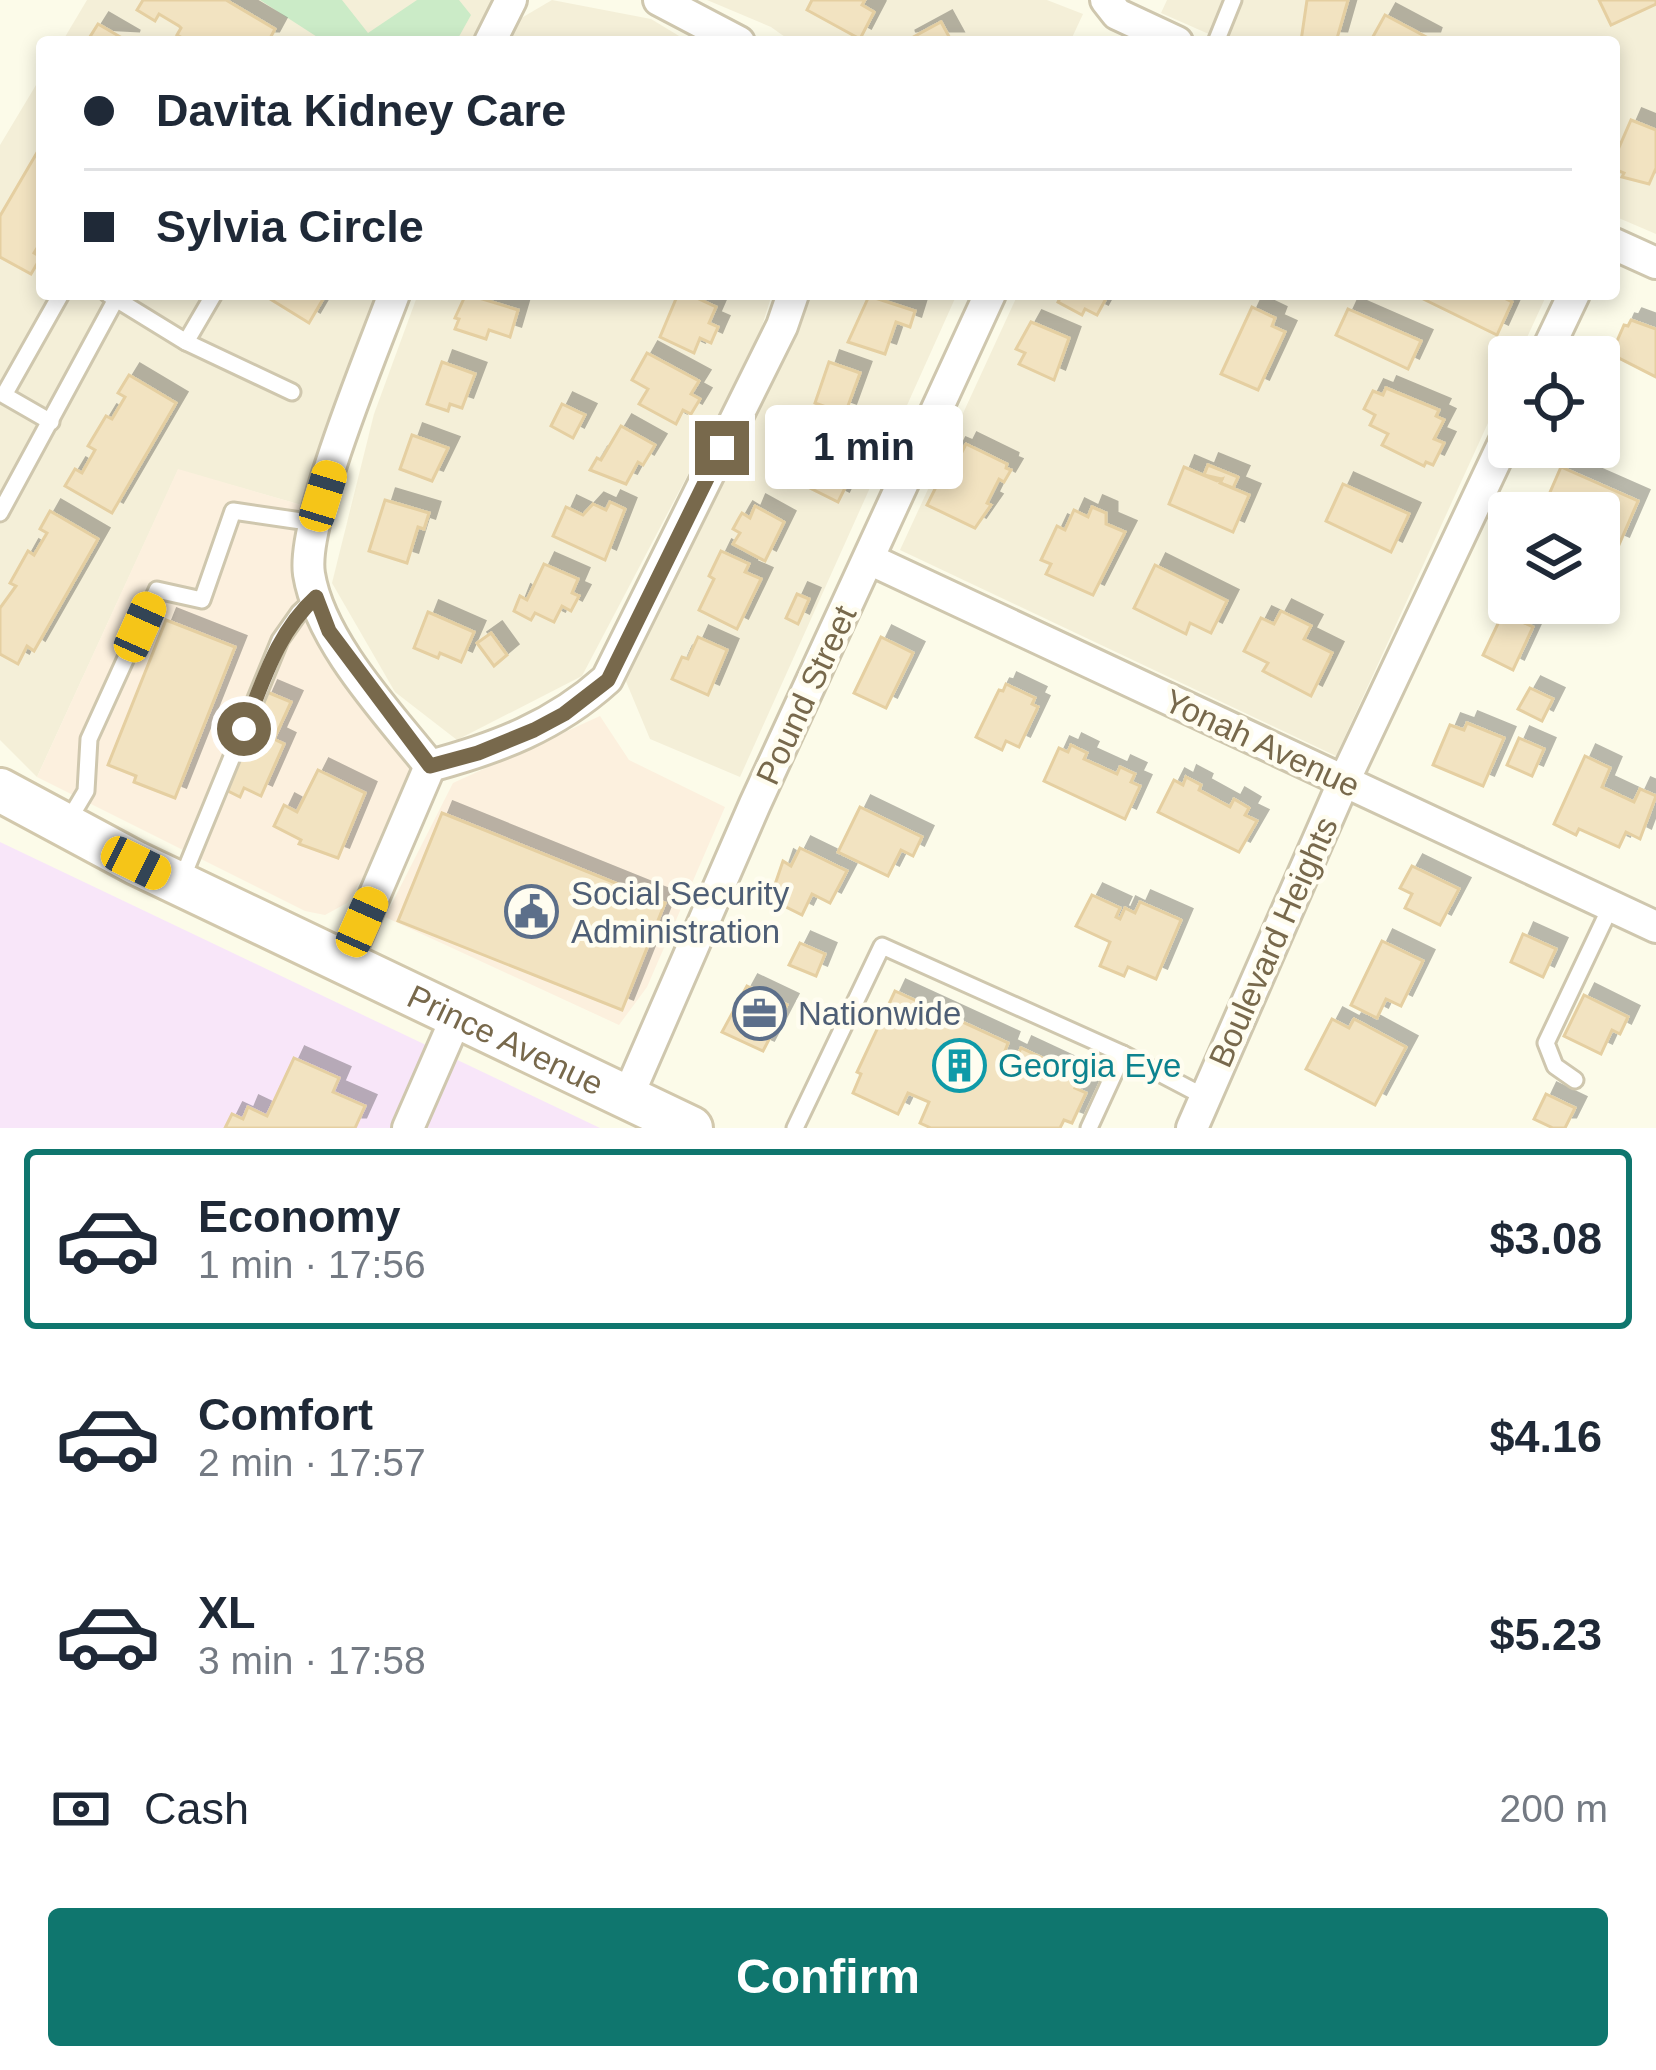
<!DOCTYPE html>
<html lang="en">
<head>
<meta charset="utf-8">
<style>
  body { margin:0; font-family:Arial,sans-serif; background:#f2f2f3; color:#1f2937; height:100vh; display:flex; flex-direction:column; font-size:45px; white-space:nowrap }
  * { box-sizing:border-box; margin:0 }
  p { font-size:39px; color:#747a83 }
  .icon { flex:none; width:66px; height:66px; fill:none; stroke:currentColor; stroke-width:2; stroke-linecap:round; stroke-linejoin:round }
  .map { position:relative; height:1128px; overflow:hidden }
  .side { display:flex; flex-direction:column; background:#fff; flex:1 }
  .side>* { flex:none }
  .guide { position:absolute; left:36px; top:36px; width:1584px; height:264px; border-radius:12px; box-shadow:0 6px 18px #0003; display:grid; align-content:center; height:264px; padding:0 48px; background:#fff }
  .tools { position:absolute; left:1488px; top:336px; display:grid; gap:24px }
  .tools a { display:grid; place-items:center; width:132px; height:132px; border-radius:12px; background:#fff; box-shadow:0 6px 18px #0003; font-size:60px }
  .end { position:absolute; width:54px; height:54px; margin:-27px; border:15px solid #78694c; background:#fff; box-shadow:0 0 0 6px #fff }
  .from { border-radius:50% }
  .bubble { position:absolute; height:84px; border-radius:12px; background:#fff; box-shadow:0 6px 18px #0003; font-size:39px; font-weight:800; line-height:84px; text-align:center }
  .car { position:absolute; width:36px; height:72px; margin:-36px -18px; border-radius:15px; box-shadow:0 0 9px 3px #0007; background:linear-gradient(#f5c518 24%,#345 0 40%,#f5c518 0 76%,#345 0 86%,#f5c518 0) }
  .guide b { display:flex; align-items:center; gap:42px; height:114px; font-size:45px }
  .guide b+b { border-top:3px solid #e0e1e3 }
  .guide i { width:30px; height:30px; background:#1f2937 }
  ul { padding:21px 0 0; list-style:none }
  li { display:flex; align-items:center; gap:36px; height:180px; margin:0 24px 18px; padding:0 24px; border:6px solid transparent; border-radius:12px }
  li div { flex:1 }
  li b { display:block; font-size:45px }
  li em { font-style:normal; font-weight:800 }
  li.selected { border-color:#0f766e }
  li>.icon { width:108px; height:108px; stroke-width:1.5 }
  .pay { display:flex; align-items:center; gap:30px; height:132px; padding:0 48px; font-size:45px }
  .pay p { margin-inline-start:auto }
  .primary-button { display:flex; gap:24px; margin-top:auto; padding:24px 48px }
  .primary-button a { flex:1; height:138px; border-radius:12px; background:#0f766e; color:#fff; font-size:48px; font-weight:800; line-height:138px; text-align:center }
  .map>svg:first-child { display:block }
  .residential { fill:#f4efd8 }
  .commercial { fill:#fcf0de }
  .education { fill:#f8e6f9 }
  .green { fill:#cbebc7 }
  .building { fill:#f2e3c1; stroke:#e5cfa1; stroke-width:3; filter:url(#shadow) }
  .lines { fill:none; stroke-linecap:round; stroke-linejoin:round }
  .service-casing { stroke:#cfc7ae; stroke-width:21 }
  .minor-casing { stroke:#cfc7ae; stroke-width:36 }
  .secondary-casing { stroke:#d2c8ac; stroke-width:48 }
  .service { stroke:#fff; stroke-width:15 }
  .minor { stroke:#fff; stroke-width:30 }
  .secondary { stroke:#fff; stroke-width:42 }
  .route { stroke:#78694c; stroke-width:15 }
  .labels { text-anchor:middle; dominant-baseline:central; stroke-width:9; stroke-linejoin:round; paint-order:stroke }
  .street-label { font-size:33px; fill:#78694c; stroke:#fffdf0 }
  .service-label { font-size:33px; fill:#4e5e75; stroke:#fffdf0; text-anchor:start }
  .culture-label { font-size:33px; fill:#0d838f; stroke:#fffdf0; text-anchor:start }
</style>
</head>
<body>
<div class="map">
<svg width="1656" height="1128" viewBox="0 0 1656 1128">
  <defs>
    <filter id="shadow"><feDropShadow dx="11" dy="-11" stdDeviation="0" flood-color="#0004"/></filter>
  </defs>
  <rect width="100%" height="100%" fill="#fcfbe9"/>
  <g class="residential">
    <path d="M 87,0 L 492,0 L 475,42 L 62,42 Z"/>
    <path d="M 552,0 L 651,19 L 689,42 L 510,42 L 518,20 Z"/>
    <path d="M 707,0 L 1047,0 L 1083,14 L 1070,42 L 792,42 L 771,27 Z"/>
    <path d="M 1167,0 L 1656,0 L 1656,234 L 1614,216 L 1614,42 L 1227,42 L 1161,13 Z"/>
    <path d="M 42,75 L 42,294 L 381,294 L 305,506 L 178,470 L 37,777 L 0,740 L 0,145 Z"/>
    <path d="M 418,294 L 772,294 L 756,345 L 582,676 L 457,740 L 395,692 L 332,583 L 374,414 Z"/>
    <path d="M 800,294 L 957,294 L 740,777 L 650,739 L 625,679 Z"/>
    <path d="M 1018,294 L 1547,294 L 1518,357 L 1509,357 L 1509,377 L 1336,756 L 900,550 Z"/>
  </g>
  <g class="commercial">
    <path d="M 178,469 L 305,506 L 296,573 L 304,619 L 355,700 L 409,761 L 409,780 L 365,874 L 347,903 L 325,915 L 305,911 L 37,777 Z"/>
    <path d="M 600,716 L 629,760 L 725,807 L 647,987 L 619,1025 L 385,917 L 453,783 Z"/>
  </g>
  <path class="education" d="M 0,842 L 600,1128 L 0,1128 Z"/>
  <path class="green" d="M 260,0 L 342,0 L 368,33 L 417,0 L 459,0 L 471,15 L 456,42 L 325,42 Z"/>
  <g class="building">
    <path d="M 143,0 L 226,0 L 275,29 L 268,42 L 190,42 L 177,35 L 181,28 L 179,26 L 159,14 L 155,21 L 137,10 Z"/>
    <path d="M 812,0 L 865,0 L 862,5 L 874,12 L 860,39 L 807,10 Z"/>
    <path d="M 1307,0 L 1348,0 L 1336,42 L 1301,41 Z"/>
    <path d="M 1599,0 L 1656,0 L 1656,4 L 1611,25 Z"/>
    <path d="M 1385,15 L 1430,39 L 1429,42 L 1370,42 Z"/>
    <path d="M 941,22 L 952,42 L 904,42 Z"/>
    <path d="M 98,24 L 129,42 L 88,40 Z"/>
    <path d="M 1631,120 L 1656,130 L 1656,168 L 1649,184 L 1622,177 L 1624,173 L 1614,169 L 1614,159 Z"/>
    <path d="M 42,144 L 42,240 L 34,253 L 41,257 L 31,274 L 0,257 L 0,216 Z"/>
    <path d="M 262,294 L 326,294 L 309,323 Z"/>
    <path d="M 466,294 L 518,310 L 510,337 L 489,330 L 486,339 L 455,329 L 459,319 L 455,318 Z"/>
    <path d="M 678,294 L 688,294 L 716,307 L 709,323 L 718,327 L 714,336 L 711,343 L 700,338 L 694,353 L 660,337 Z"/>
    <path d="M 1062,294 L 1107,294 L 1108,295 L 1097,315 L 1085,309 L 1082,315 L 1058,302 Z"/>
    <path d="M 1509,294 L 1506,299 L 1512,302 L 1497,335 L 1415,295 Z"/>
    <path d="M 869,296 L 915,311 L 910,327 L 896,322 L 885,354 L 848,342 Z"/>
    <path d="M 1252,307 L 1275,318 L 1272,326 L 1285,332 L 1258,390 L 1221,374 Z"/>
    <path d="M 1348,309 L 1421,341 L 1408,369 L 1336,335 Z"/>
    <path d="M 1631,320 L 1656,329 L 1656,377 L 1615,356 L 1618,350 L 1614,348 L 1624,325 L 1628,326 Z"/>
    <path d="M 1031,322 L 1069,338 L 1054,380 L 1019,364 L 1025,353 L 1016,349 Z"/>
    <path d="M 647,353 L 699,381 L 691,394 L 700,399 L 691,414 L 683,410 L 676,424 L 639,404 L 648,389 L 632,380 Z"/>
    <path d="M 442,362 L 475,374 L 462,408 L 450,404 L 448,411 L 427,404 Z"/>
    <path d="M 829,362 L 860,373 L 845,414 L 815,403 Z"/>
    <path d="M 129,375 L 176,403 L 112,513 L 65,486 L 75,469 L 82,473 L 95,450 L 88,446 L 106,416 L 112,419 L 125,397 L 118,393 Z"/>
    <path d="M 1386,388 L 1439,410 L 1436,416 L 1444,420 L 1434,439 L 1444,443 L 1433,465 L 1426,462 L 1424,466 L 1382,445 L 1388,434 L 1370,425 L 1375,415 L 1364,409 L 1373,391 L 1383,395 Z"/>
    <path d="M 562,404 L 585,415 L 573,438 L 551,426 Z"/>
    <path d="M 621,426 L 655,445 L 643,465 L 638,462 L 626,484 L 590,470 L 597,458 L 601,460 Z"/>
    <path d="M 793,427 L 837,449 L 833,458 L 855,468 L 838,502 L 772,469 Z"/>
    <path d="M 412,435 L 448,448 L 432,481 L 400,469 Z"/>
    <path d="M 966,444 L 1007,464 L 1006,468 L 1011,470 L 1004,482 L 999,479 L 987,503 L 991,505 L 975,528 L 927,505 L 955,449 L 962,452 Z"/>
    <path d="M 1208,465 L 1238,477 L 1233,488 L 1220,483 L 1222,479 L 1204,475 Z"/>
    <path d="M 1184,467 L 1217,481 L 1222,479 L 1220,483 L 1249,495 L 1233,532 L 1169,504 Z"/>
    <path d="M 1561,467 L 1638,501 L 1618,547 L 1599,539 L 1599,513 L 1541,513 Z"/>
    <path d="M 1343,484 L 1409,514 L 1391,552 L 1326,521 Z"/>
    <path d="M 385,500 L 429,513 L 424,529 L 418,527 L 407,563 L 369,551 Z"/>
    <path d="M 610,502 L 625,509 L 605,560 L 553,536 L 566,507 L 583,515 L 593,504 L 606,510 Z"/>
    <path d="M 755,506 L 784,522 L 765,561 L 733,544 L 740,533 L 733,529 L 739,518 L 742,513 L 750,518 Z"/>
    <path d="M 1092,507 L 1106,513 L 1106,524 L 1125,532 L 1093,595 L 1046,574 L 1051,564 L 1041,560 L 1057,526 L 1065,530 L 1074,510 L 1088,517 Z"/>
    <path d="M 50,511 L 98,539 L 34,651 L 27,646 L 18,664 L 0,654 L 0,608 L 16,586 L 10,583 L 28,551 L 34,555 L 47,533 L 40,529 Z"/>
    <path d="M 721,551 L 749,564 L 745,572 L 761,579 L 737,629 L 699,610 L 714,579 L 709,576 Z"/>
    <path d="M 544,564 L 578,579 L 572,593 L 579,596 L 571,611 L 562,606 L 554,622 L 535,613 L 531,620 L 514,611 L 520,596 L 527,600 Z"/>
    <path d="M 1155,565 L 1227,601 L 1211,633 L 1190,623 L 1186,634 L 1134,608 Z"/>
    <path d="M 797,594 L 809,599 L 798,624 L 786,618 Z"/>
    <path d="M 1281,611 L 1311,626 L 1304,639 L 1332,653 L 1311,696 L 1263,671 L 1268,663 L 1244,651 L 1261,618 L 1274,624 Z"/>
    <path d="M 428,612 L 474,632 L 461,662 L 440,653 L 438,658 L 414,648 Z"/>
    <path d="M 1503,613 L 1533,627 L 1513,670 L 1483,655 Z"/>
    <path d="M 166,620 L 235,647 L 175,798 L 134,782 L 136,776 L 108,765 Z"/>
    <path d="M 491,633 L 507,655 L 494,666 L 477,643 Z"/>
    <path d="M 698,637 L 727,650 L 708,695 L 672,679 L 682,657 L 688,659 Z"/>
    <path d="M 881,637 L 913,653 L 886,708 L 854,693 Z"/>
    <path d="M 1006,684 L 1035,698 L 1032,704 L 1038,707 L 1019,747 L 1006,741 L 1002,750 L 976,737 L 999,690 L 1003,691 Z"/>
    <path d="M 1530,688 L 1553,699 L 1542,721 L 1518,709 Z"/>
    <path d="M 267,692 L 291,702 L 274,739 L 284,744 L 261,796 L 244,788 L 240,797 L 224,789 Z"/>
    <path d="M 1467,723 L 1504,738 L 1483,786 L 1433,765 L 1450,725 L 1464,730 Z"/>
    <path d="M 1519,738 L 1544,749 L 1532,776 L 1507,765 Z"/>
    <path d="M 1071,745 L 1087,753 L 1084,759 L 1117,774 L 1120,767 L 1135,774 L 1131,782 L 1140,786 L 1125,819 L 1044,781 L 1059,748 L 1068,752 Z"/>
    <path d="M 1585,756 L 1610,768 L 1602,787 L 1634,802 L 1640,789 L 1656,796 L 1640,839 L 1626,832 L 1619,847 L 1579,829 L 1576,835 L 1554,824 Z"/>
    <path d="M 318,770 L 365,793 L 338,858 L 299,844 L 301,840 L 274,826 L 284,805 L 297,812 Z"/>
    <path d="M 1186,777 L 1201,785 L 1199,790 L 1230,807 L 1234,799 L 1249,808 L 1245,815 L 1257,821 L 1239,852 L 1158,812 L 1174,780 L 1183,785 Z"/>
    <path d="M 860,807 L 922,837 L 913,856 L 901,850 L 888,876 L 838,852 Z"/>
    <path d="M 442,813 L 665,903 L 622,1010 L 398,921 Z"/>
    <path d="M 800,848 L 847,871 L 830,903 L 812,894 L 802,915 L 770,899 L 783,861 L 791,866 Z"/>
    <path d="M 1412,866 L 1459,889 L 1440,925 L 1405,908 L 1412,894 L 1400,888 Z"/>
    <path d="M 1092,895 L 1120,908 L 1116,917 L 1120,919 L 1125,908 L 1135,913 L 1140,902 L 1181,920 L 1156,979 L 1128,967 L 1124,976 L 1100,966 L 1110,942 L 1076,926 Z"/>
    <path d="M 1523,934 L 1556,949 L 1543,977 L 1511,962 Z"/>
    <path d="M 1382,941 L 1423,961 L 1401,1006 L 1386,999 L 1377,1018 L 1351,1005 Z"/>
    <path d="M 800,943 L 825,954 L 816,976 L 789,965 Z"/>
    <path d="M 747,986 L 787,1005 L 763,1051 L 722,1032 Z"/>
    <path d="M 895,991 L 1008,1043 L 1005,1051 L 1017,1057 L 1021,1048 L 1081,1076 L 1075,1088 L 1086,1093 L 1072,1123 L 1064,1120 L 1060,1128 L 931,1128 L 920,1123 L 929,1102 L 908,1093 L 898,1114 L 853,1093 L 861,1074 L 857,1072 Z"/>
    <path d="M 1584,995 L 1628,1017 L 1620,1034 L 1612,1030 L 1601,1054 L 1564,1036 Z"/>
    <path d="M 1332,1019 L 1349,1028 L 1354,1019 L 1406,1047 L 1375,1105 L 1306,1069 Z"/>
    <path d="M 294,1058 L 339,1078 L 333,1092 L 365,1106 L 355,1128 L 225,1128 L 232,1114 L 243,1119 L 248,1107 L 267,1116 Z"/>
    <path d="M 1546,1094 L 1575,1108 L 1565,1128 L 1553,1128 L 1534,1119 Z"/>
  </g>
  <g class="lines">
    <defs>
      <g id="service">
        <path d="M 1216,42 L 1233,0"/>
        <path d="M 108,294 L 186,342 L 214,294"/>
        <path d="M 186,342 L 292,392"/>
        <path d="M 51,422 L 4,395 L 61,294"/>
        <path d="M 0,513 L 116,299"/>
        <path d="M 67,823 L 86,791 L 89,739 L 157,590 L 202,600 L 233,511 L 315,523"/>
        <path d="M 181,881 L 280,640 L 299,613 L 316,597"/>
        <path d="M 1575,1080 L 1555,1066 L 1546,1043 L 1611,906"/>
        <path d="M 795,1128 L 882,946 L 1123,1054"/>
        <path d="M 1089,1128 L 1123,1054 L 1205,1097"/>
      </g>
      <g id="minor">
        <path d="M 659,0 L 739,42"/>
        <path d="M 1106,0 L 1117,14 L 1177,42"/>
        <path d="M 490,42 L 511,0"/>
        <path d="M 1614,244 L 1656,263"/>
        <path d="M 394,294 C 373,351 301,522 309,574 C 320,642 388,713 430,766"/>
        <path d="M 1544,357 L 1574,294"/>
        <path d="M 869,559 L 1656,927"/>
        <path d="M 430,766 C 497,748 555,726 607,679 L 782,326 L 793,294"/>
        <path d="M 345,964 L 430,766"/>
        <path d="M 627,1098 L 755,804 L 990,294"/>
        <path d="M 408,1128 L 457,1016"/>
        <path d="M 1192,1128 L 1344,781 L 1509,432"/>
      </g>
      <g id="secondary">
        <path id="s1" d="M 0,790 L 136,863 L 691,1128"/>
      </g>
    </defs>
    <use href="#service" class="service-casing"/>
    <use href="#minor" class="minor-casing"/>
    <use href="#secondary" class="secondary-casing"/>
    <use href="#service" class="service"/>
    <use href="#minor" class="minor"/>
    <use href="#secondary" class="secondary"/>
  </g>
  <g class="lines">
    <path class="route" d="M 244,729 C 263,682 277,632 316,597 L 329,631 L 430,766 L 478,753 L 534,730 L 564,714 L 608,680 L 722,448"/>
  </g>
  <defs>
    <symbol id="civic-ring" viewBox="-11 -11 22 22"><circle r="9.5" fill="#fffdf0" stroke="#5c6f8a" stroke-width="1.5"/><path d="M-.6-6.5H3V-4.5H.6V-3L4-1V1h2V6H-6V1h2V-1L-.6-3ZM-1.2 2.5V6h2.4V2.5Z" fill="#5c6f8a"/></symbol>
    <symbol id="office-ring" viewBox="-11 -11 22 22"><circle r="9.5" fill="#fffdf0" stroke="#5c6f8a" stroke-width="1.5"/><path d="M-6-3h4V-5.5h4V-3h4V5H-6ZM-1-4.5V-3h2v-1.5ZM-6 0V1H6V0Z" fill="#5c6f8a"/></symbol>
    <symbol id="building-ring" viewBox="-11 -11 22 22"><circle r="9.5" fill="#fffdf0" stroke="#0f9aa8" stroke-width="1.5"/><path d="M-4-6H4V6H1V3H-1V6H-4ZM-2.5-4.3h1.7v1.8h-1.7ZM.8-4.3h1.7v1.8H.8ZM-2.5-1h1.7V.8h-1.7ZM.8-1h1.7V.8H.8Z" fill="#0f9aa8"/></symbol>
  </defs>
  <g fill-rule="evenodd">
    <use href="#civic-ring" x="502" y="882" width="59" height="59"/>
    <use href="#office-ring" x="730" y="984" width="59" height="59"/>
    <use href="#building-ring" x="930" y="1036" width="59" height="59"/>
  </g>
  <g class="labels">
    <g class="street-label">
      <text transform="translate(806 695) rotate(-65)">Pound Street</text>
      <text transform="translate(1262 743) rotate(25)">Yonah Avenue</text>
      <text transform="translate(1273 942) rotate(-66)">Boulevard Heights</text>
      <text stroke="none"><textPath href="#s1" startOffset="564">Prince Avenue</textPath></text>
    </g>
    <g class="service-label">
      <text x="571" y="893">Social Security<tspan x="571" dy="38">Administration</tspan></text>
      <text x="798" y="1013">Nationwide</text>
    </g>
    <g class="culture-label">
      <text x="998" y="1065">Georgia Eye</text>
    </g>
  </g>
</svg>
<div class="tools">
<a><svg class="icon" aria-label="locate" viewBox="0 0 24 24"><circle cx="12" cy="12" r="6"/><path d="M12 2v4M12 18v4M2 12h4M18 12h4"/></svg></a>
<a><svg class="icon" aria-label="layers" viewBox="0 0 24 24"><path d="M12 4l9 5-9 5-9-5zM3 14l9 5 9-5"/></svg></a>
</div>
<i class="end from" style="left:244px;top:729px"></i>
<i class="end" style="left:722px;top:448px"></i>
<div class="bubble" style="left:765px;top:405px;width:198px">1 min</div>
<i class="car" style="left:323px;top:496px;rotate:17deg"></i>
<i class="car" style="left:140px;top:627px;rotate:24deg"></i>
<i class="car" style="left:136px;top:863px;rotate:116deg"></i>
<i class="car" style="left:362px;top:922px;rotate:24deg"></i>
<div class="guide">
<b><i class="from"></i>Davita Kidney Care</b>
<b><i></i>Sylvia Circle</b>
</div>
</div>
<section class="side">
<ul>
<li class="selected"><svg class="icon" aria-label="car" viewBox="0 0 24 24"><path d="M5 17H2v-5l4-1 3-4h7l3 4 3 1v5h-3M9 17h6M6 11h13"/><circle cx="7" cy="17" r="2"/><circle cx="17" cy="17" r="2"/></svg><div><b>Economy</b><p>1 min · 17:56</p></div><em>$3.08</em></li>
<li><svg class="icon" aria-label="car" viewBox="0 0 24 24"><path d="M5 17H2v-5l4-1 3-4h7l3 4 3 1v5h-3M9 17h6M6 11h13"/><circle cx="7" cy="17" r="2"/><circle cx="17" cy="17" r="2"/></svg><div><b>Comfort</b><p>2 min · 17:57</p></div><em>$4.16</em></li>
<li><svg class="icon" aria-label="car" viewBox="0 0 24 24"><path d="M5 17H2v-5l4-1 3-4h7l3 4 3 1v5h-3M9 17h6M6 11h13"/><circle cx="7" cy="17" r="2"/><circle cx="17" cy="17" r="2"/></svg><div><b>XL</b><p>3 min · 17:58</p></div><em>$5.23</em></li>
</ul>
<div class="pay"><svg class="icon" aria-label="cash" viewBox="0 0 24 24"><path d="M3 7h18v10H3z"/><circle cx="12" cy="12" r="2"/></svg>Cash<p>200 m</p></div>
<div class="primary-button"><a>Confirm</a></div>
</section>
</body>
</html>
